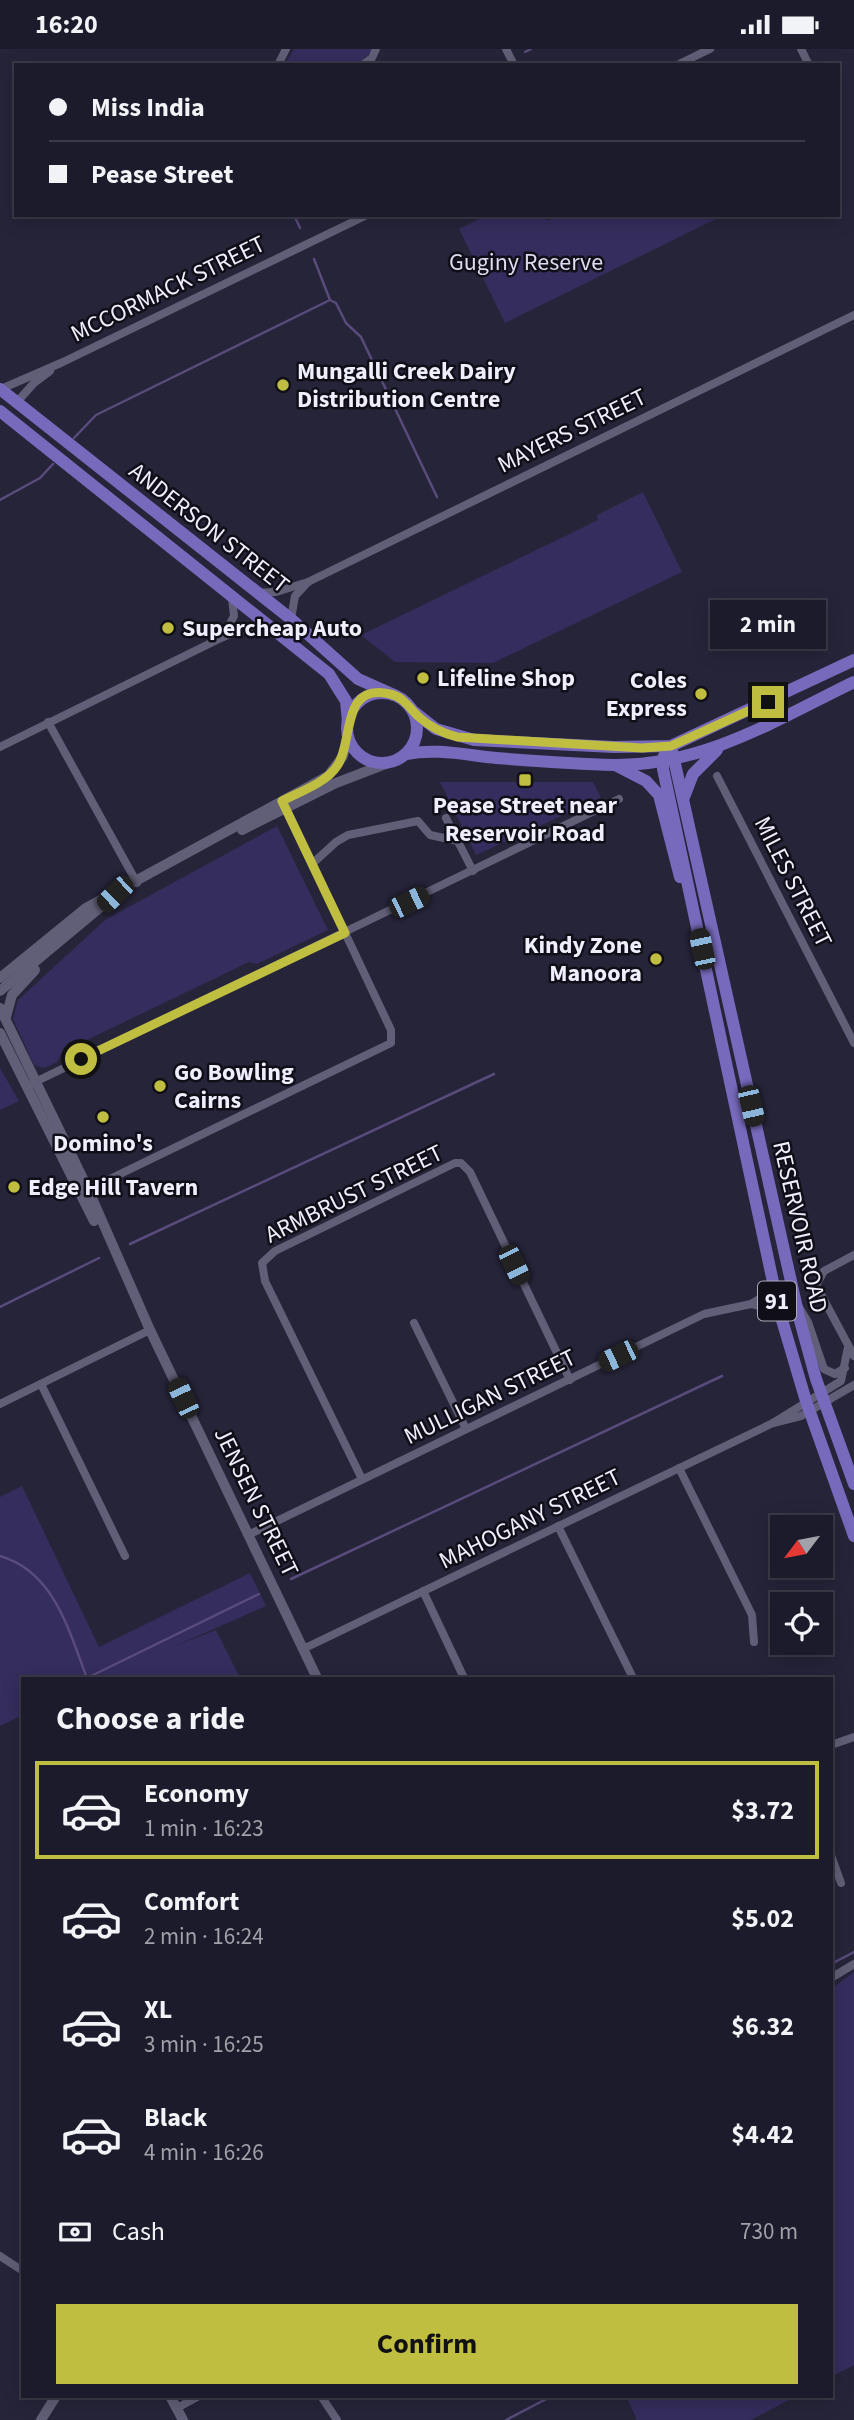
<!DOCTYPE html>
<html lang="en">
<head>
<meta charset="utf-8">
<style>
  body { margin:0; font-family:"Source Sans 3",sans-serif; background:#252433; color:#f1f3f6; height:100vh; display:flex; flex-direction:column; font-size:26px; white-space:nowrap }
  * { box-sizing:border-box; margin:0 }
  p { font-size:23px; color:#a0a1a9 }
  .icon { flex:none; width:38px; height:38px; fill:none; stroke:currentColor; stroke-width:2; stroke-linecap:round; stroke-linejoin:round }
  .map { position:relative; flex:1; overflow:hidden }
  .panel { position:absolute; left:21px; top:1628px; width:812px; height:721px; display:flex; flex-direction:column; background:#1c1b2b; border-radius:0px; box-shadow:0 4px 18px #0003,0 0 0 2px #3a3947 }
  .panel>* { flex:none }
  .top-card { position:absolute; left:14px; top:14px; width:826px; height:154px; border-radius:0px; box-shadow:0 4px 18px #0003,0 0 0 2px #3a3947; display:grid; align-content:center; height:154px; padding:0 35px; background:#1c1b2b }
  .needle { width:46px; rotate:238deg }
  .tools { position:absolute; left:770px; top:1466px; display:grid; gap:14px }
  .tools a { display:grid; place-items:center; width:63px; height:63px; border-radius:0px; background:#1c1b2b; box-shadow:0 4px 18px #0003,0 0 0 2px #3a3947; font-size:35px }
  .end { position:absolute; width:32px; height:32px; margin:-16px; border:9px solid #c0be41; background:#111; box-shadow:0 0 0 4px #111 }
  .from { border-radius:50% }
  .bubble { position:absolute; height:49px; border-radius:0px; background:#1c1b2b; box-shadow:0 4px 18px #0003,0 0 0 2px #3a3947; font-size:23px; font-weight:700; line-height:49px; text-align:center }
  .car { position:absolute; width:21px; height:42px; margin:-21px -10px; border-radius:9px; box-shadow:0 0 5px 2px #0007; background:linear-gradient(#222 24%,#8ab4d8 0 40%,#222 0 76%,#8ab4d8 0 86%,#222 0) }
  .top-card b { display:flex; align-items:center; gap:24px; height:66px; font-size:26px }
  .top-card b+b { border-top:2px solid #3a3947 }
  .top-card i { width:18px; height:18px; background:#f1f3f6 }
  ul { padding:0; list-style:none }
  li { display:flex; align-items:center; gap:21px; height:98px; margin:0 14px 10px; padding:0 21px; border:4px solid transparent; border-radius:0px }
  li div { flex:1 }
  li b { display:block; font-size:26px }
  li em { font-style:normal; font-weight:700 }
  li.selected { border-color:#c0be41 }
  li>.icon { width:63px; height:63px; stroke-width:1.5 }
  h2 { padding:0 35px; font-size:32px; line-height:84px }
  .pay { display:flex; align-items:center; gap:18px; height:77px; padding:0 35px; font-size:26px }
  .pay p { margin-inline-start:auto }
  .action { display:flex; gap:14px; margin-top:auto; padding:14px 35px }
  .action a { flex:1; height:80px; border-radius:0px; background:#c0be41; color:#111; font-size:28px; font-weight:700; line-height:80px; text-align:center }
  .status { display:flex; justify-content:space-between; align-items:center; height:49px; padding:0 35px; background:#1c1b2b; direction:ltr }
  .status svg { height:19px; fill:currentColor }
  .map>svg:first-child { display:block }
  .green { fill:#352d5d }
  .lines { fill:none; stroke-linecap:round; stroke-linejoin:round }
  .stream { stroke:#594b7b; stroke-width:2.5 }
  .minor { stroke:#615f77; stroke-width:8 }
  .tertiary { stroke:#615f77; stroke-width:10 }
  .primary { stroke:#7769bb; stroke-width:12 }
  .route { stroke:#c0be41; stroke-width:9 }
  .poi-dot { fill:#c0be41; stroke:#100f18; stroke-width:2.5 }
  .labels { text-anchor:middle; dominant-baseline:central; stroke-width:5; stroke-linejoin:round; paint-order:stroke }
  .shield { fill:#100f18; stroke:#acabb8; stroke-width:2 }
  .shield-label { font-size:23px; font-weight:bold; fill:#efeefd }
  .park-label { font-size:24px; fill:#dddbef; stroke:#100f18 }
  .street-label { font-size:24px; fill:#efeefd; stroke:#100f18 }
  .poi-label { font-size:24px; font-weight:bold; fill:#efeefd; stroke:#100f18; text-anchor:start }
</style>
</head>
<body>
<div class="status"><b>16:20</b><svg viewBox="0 0 49 12"><path d="M0 12V9h3v3zM5 12V6h3v6zM10 12V3h3v9zM15 12V0h3v12zM26 1h20v11H26zM47 4h2v5h-2z"/></svg></div>
<div class="map">
<svg width="854" height="2371" viewBox="0 0 854 2371">
  <rect width="100%" height="100%" fill="#262439"/>
  <g class="green">
    <path d="M 294,0 L 372,0 C 363,24 305,16 284,16 Z"/>
    <path d="M 487,166 L 544,166 L 547,172 L 558,166 L 724,166 L 505,274 L 459,180 Z"/>
    <path d="M 643,443 L 682,523 L 493,614 L 395,613 L 361,586 L 598,471 L 597,466 Z"/>
    <path d="M 440,733 L 593,733 L 601,749 L 476,806 Z"/>
    <path d="M 277,777 L 328,881 L 257,915 L 249,913 L 62,1003 L 57,1013 L 44,1019 L 34,1016 L 13,970 L 18,951 L 105,871 Z"/>
    <path d="M 0,1019 L 19,1052 L 0,1061 Z"/>
    <path d="M 22,1437 L 99,1598 L 250,1524 L 266,1557 L 175,1597 L 216,1581 L 240,1629 L 23,1629 L 23,1666 L 0,1677 L 0,1448 Z"/>
    <path d="M 854,1923 L 854,2316 L 831,2328 L 831,1940 Z"/>
    <path d="M 631,2347 L 796,2347 L 751,2371 L 637,2371 L 627,2349 Z"/>
  </g>
  <g class="lines">
    <g class="stream">
      <path d="M 525,3 L 531,0"/>
      <path d="M 493,16 L 499,13"/>
      <path d="M 294,166 L 300,179"/>
      <path d="M 314,210 L 330,251 L 336,254 L 346,274 L 361,288 L 437,448"/>
      <path d="M 74,389 L 96,366 L 330,251"/>
      <path d="M 0,451 L 40,429 L 53,415"/>
      <path d="M 130,1195 L 494,1025"/>
      <path d="M 0,1258 L 99,1209"/>
      <path d="M 0,1507 C 55,1523 69,1583 87,1629"/>
      <path d="M 291,1530 L 722,1327"/>
      <path d="M 87,1629 L 259,1545"/>
      <path d="M 831,1915 L 854,1903"/>
      <path d="M 506,2371 L 552,2347"/>
    </g>
    <g class="minor">
      <path d="M 506,0 L 514,16"/>
      <path d="M 801,0 L 809,16"/>
      <path d="M 278,16 L 286,0"/>
      <path d="M 362,16 L 372,9 L 376,0"/>
      <path d="M 677,16 L 710,0"/>
      <path d="M 1,340 L 63,313 L 367,166"/>
      <path d="M 17,353 L 34,334 L 50,322"/>
      <path d="M 257,544 L 276,543 L 308,533"/>
      <path d="M 291,570 L 295,547 L 308,533 L 854,266"/>
      <path d="M 223,588 L 234,567 L 232,549"/>
      <path d="M 48,673 L 137,834"/>
      <path d="M 0,698 L 223,588 L 246,579 L 267,576"/>
      <path d="M 717,727 L 854,994"/>
      <path d="M 446,769 L 473,822"/>
      <path d="M 312,815 L 336,793 L 348,786 L 418,772 L 430,786 L 458,792"/>
      <path d="M 33,1034 L 619,750"/>
      <path d="M 85,1142 L 391,994 L 391,981 L 286,759"/>
      <path d="M 854,1206 L 824,1222 L 816,1236 L 854,1307"/>
      <path d="M 751,1255 L 774,1241"/>
      <path d="M 799,1258 L 808,1273 L 824,1320 L 835,1325 L 845,1319"/>
      <path d="M 414,1274 L 466,1380"/>
      <path d="M 41,1335 L 125,1507"/>
      <path d="M 0,1355 L 150,1281"/>
      <path d="M 773,1374 L 801,1367 L 854,1336"/>
      <path d="M 679,1419 L 752,1566 L 754,1593"/>
      <path d="M 362,1430 L 265,1232 L 262,1214 L 275,1202 L 455,1114 L 461,1114 L 470,1123 L 570,1331"/>
      <path d="M 558,1477 L 633,1629"/>
      <path d="M 248,1486 L 704,1265 L 751,1255 L 779,1261"/>
      <path d="M 423,1542 L 464,1629"/>
      <path d="M 303,1600 L 773,1374 L 841,1332 L 848,1298"/>
      <path d="M 831,1696 L 854,1688"/>
      <path d="M 831,1806 L 841,1834"/>
      <path d="M 831,1929 L 854,1915"/>
      <path d="M 0,2207 L 23,2222"/>
      <path d="M 321,2347 L 337,2371"/>
      <path d="M 177,2359 L 199,2347"/>
    </g>
    <g class="tertiary">
      <path d="M 242,781 L 336,734 L 388,714"/>
      <path d="M 0,929 L 86,859 L 328,727 L 343,707 L 348,684"/>
      <path d="M 0,942 L 108,852"/>
      <path d="M 0,959 L 88,1140 L 150,1281 L 317,1629"/>
      <path d="M 6,968 L 12,946 L 35,921"/>
      <path d="M 0,984 L 94,1172"/>
      <path d="M 170,2347 L 183,2371"/>
      <path d="M 41,2371 L 56,2347"/>
    </g>
    <g class="primary">
      <path d="M 0,340 L 291,570 L 358,630 L 394,646"/>
      <path d="M 0,362 L 329,625 L 346,652 L 348,673"/>
      <circle cx="382" cy="679" r="35"/>
      <path d="M 413,662 L 436,680 L 474,691 L 614,698 L 671,697 L 854,611"/>
      <path d="M 671,697 L 664,707 L 663,720 L 779,1261 L 806,1352 L 854,1487"/>
      <path d="M 671,697 L 799,1268 L 816,1330 L 854,1435"/>
      <path d="M 406,705 C 437,699 465,706 496,709 C 535,712 575,715 614,716 C 703,717 776,671 854,633"/>
      <path d="M 617,717 L 646,732 L 659,746 L 680,828"/>
      <path d="M 684,748 L 693,725 L 717,701"/>
    </g>
  </g>
  <g class="lines">
    <path class="route" d="M 81,1010 L 345,884 L 282,752 C 299,743 326,734 337,717 C 354,694 340,633 390,645 C 404,648 409,659 419,668 C 430,678 442,684 457,688 L 642,699 L 671,697 L 768,653"/>
  </g>
  <g class="poi-dot">
    <circle cx="283" cy="336" r="7"/>
    <circle cx="168" cy="579" r="7"/>
    <circle cx="423" cy="629" r="7"/>
    <circle cx="701" cy="645" r="7"/>
    <rect x="518" y="724" width="14" height="14" rx="3.5"/>
    <circle cx="656" cy="910" r="7"/>
    <circle cx="160" cy="1037" r="7"/>
    <circle cx="103" cy="1068" r="7"/>
    <circle cx="14" cy="1138" r="7"/>
  </g>
  <g class="labels">
    <rect class="shield" x="758" y="1232.5" width="38" height="39" rx="5"/>
    <g class="shield-label">
      <text x="777" y="1252">91</text>
    </g>
    <g class="park-label">
      <text x="526" y="213">Guginy Reserve</text>
    </g>
    <g class="street-label">
      <text transform="translate(168 240) rotate(-26)">MCCORMACK STREET</text>
      <text transform="translate(572 382) rotate(-26)">MAYERS STREET</text>
      <text transform="translate(209 479) rotate(38)">ANDERSON STREET</text>
      <text transform="translate(793 833) rotate(63)">MILES STREET</text>
      <text transform="translate(354 1145) rotate(-26)">ARMBRUST STREET</text>
      <text transform="translate(800 1178) rotate(77)">RESERVOIR ROAD</text>
      <text transform="translate(490 1348) rotate(-26)">MULLIGAN STREET</text>
      <text transform="translate(256 1453) rotate(64)">JENSEN STREET</text>
      <text transform="translate(530 1470) rotate(-26)">MAHOGANY STREET</text>
    </g>
    <g class="poi-label">
      <text x="297" y="322">Mungalli Creek Dairy<tspan x="297" dy="28">Distribution Centre</tspan></text>
      <text x="182" y="579">Supercheap Auto</text>
      <text x="437" y="629">Lifeline Shop</text>
      <text x="687" y="631" text-anchor="end">Coles<tspan x="687" dy="28">Express</tspan></text>
      <text x="525" y="756" text-anchor="middle">Pease Street near<tspan x="525" dy="28">Reservoir Road</tspan></text>
      <text x="642" y="896" text-anchor="end">Kindy Zone<tspan x="642" dy="28">Manoora</tspan></text>
      <text x="174" y="1023">Go Bowling<tspan x="174" dy="28">Cairns</tspan></text>
      <text x="103" y="1094" text-anchor="middle">Domino's</text>
      <text x="28" y="1138">Edge Hill Tavern</text>
    </g>
  </g>
</svg>
<div class="tools">
<a><svg class="needle" viewBox="-14 -14 28 28"><path d="M0-13l5 13h-10z" fill="#e53935"/><path d="M0 13l5-13h-10z" fill="#a0a1a9"/></svg></a>
<a><svg class="icon" aria-label="locate" viewBox="0 0 24 24"><circle cx="12" cy="12" r="6"/><path d="M12 2v4M12 18v4M2 12h4M18 12h4"/></svg></a>
</div>
<i class="end from" style="left:81px;top:1010px"></i>
<i class="end" style="left:768px;top:653px"></i>
<div class="bubble" style="left:710px;top:551px;width:116px">2 min</div>
<i class="car" style="left:115px;top:845px;rotate:226deg"></i>
<i class="car" style="left:409px;top:853px;rotate:64deg"></i>
<i class="car" style="left:702px;top:900px;rotate:348deg"></i>
<i class="car" style="left:751px;top:1057px;rotate:167deg"></i>
<i class="car" style="left:514px;top:1216px;rotate:154deg"></i>
<i class="car" style="left:618px;top:1307px;rotate:244deg"></i>
<i class="car" style="left:183px;top:1349px;rotate:335deg"></i>
<div class="top-card">
<b><i class="from"></i>Miss India</b>
<b><i></i>Pease Street</b>
</div>
<section class="panel">
<h2>Choose a ride</h2>
<ul>
<li class="selected"><svg class="icon" aria-label="car" viewBox="0 0 24 24"><path d="M5 17H2v-5l4-1 3-4h7l3 4 3 1v5h-3M9 17h6M6 11h13"/><circle cx="7" cy="17" r="2"/><circle cx="17" cy="17" r="2"/></svg><div><b>Economy</b><p>1 min · 16:23</p></div><em>$3.72</em></li>
<li><svg class="icon" aria-label="car" viewBox="0 0 24 24"><path d="M5 17H2v-5l4-1 3-4h7l3 4 3 1v5h-3M9 17h6M6 11h13"/><circle cx="7" cy="17" r="2"/><circle cx="17" cy="17" r="2"/></svg><div><b>Comfort</b><p>2 min · 16:24</p></div><em>$5.02</em></li>
<li><svg class="icon" aria-label="car" viewBox="0 0 24 24"><path d="M5 17H2v-5l4-1 3-4h7l3 4 3 1v5h-3M9 17h6M6 11h13"/><circle cx="7" cy="17" r="2"/><circle cx="17" cy="17" r="2"/></svg><div><b>XL</b><p>3 min · 16:25</p></div><em>$6.32</em></li>
<li><svg class="icon" aria-label="car" viewBox="0 0 24 24"><path d="M5 17H2v-5l4-1 3-4h7l3 4 3 1v5h-3M9 17h6M6 11h13"/><circle cx="7" cy="17" r="2"/><circle cx="17" cy="17" r="2"/></svg><div><b>Black</b><p>4 min · 16:26</p></div><em>$4.42</em></li>
</ul>
<div class="pay"><svg class="icon" aria-label="cash" viewBox="0 0 24 24"><path d="M3 7h18v10H3z"/><circle cx="12" cy="12" r="2"/></svg>Cash<p>730 m</p></div>
<div class="action"><a>Confirm</a></div>
</section>
</div>
</body>
</html>
